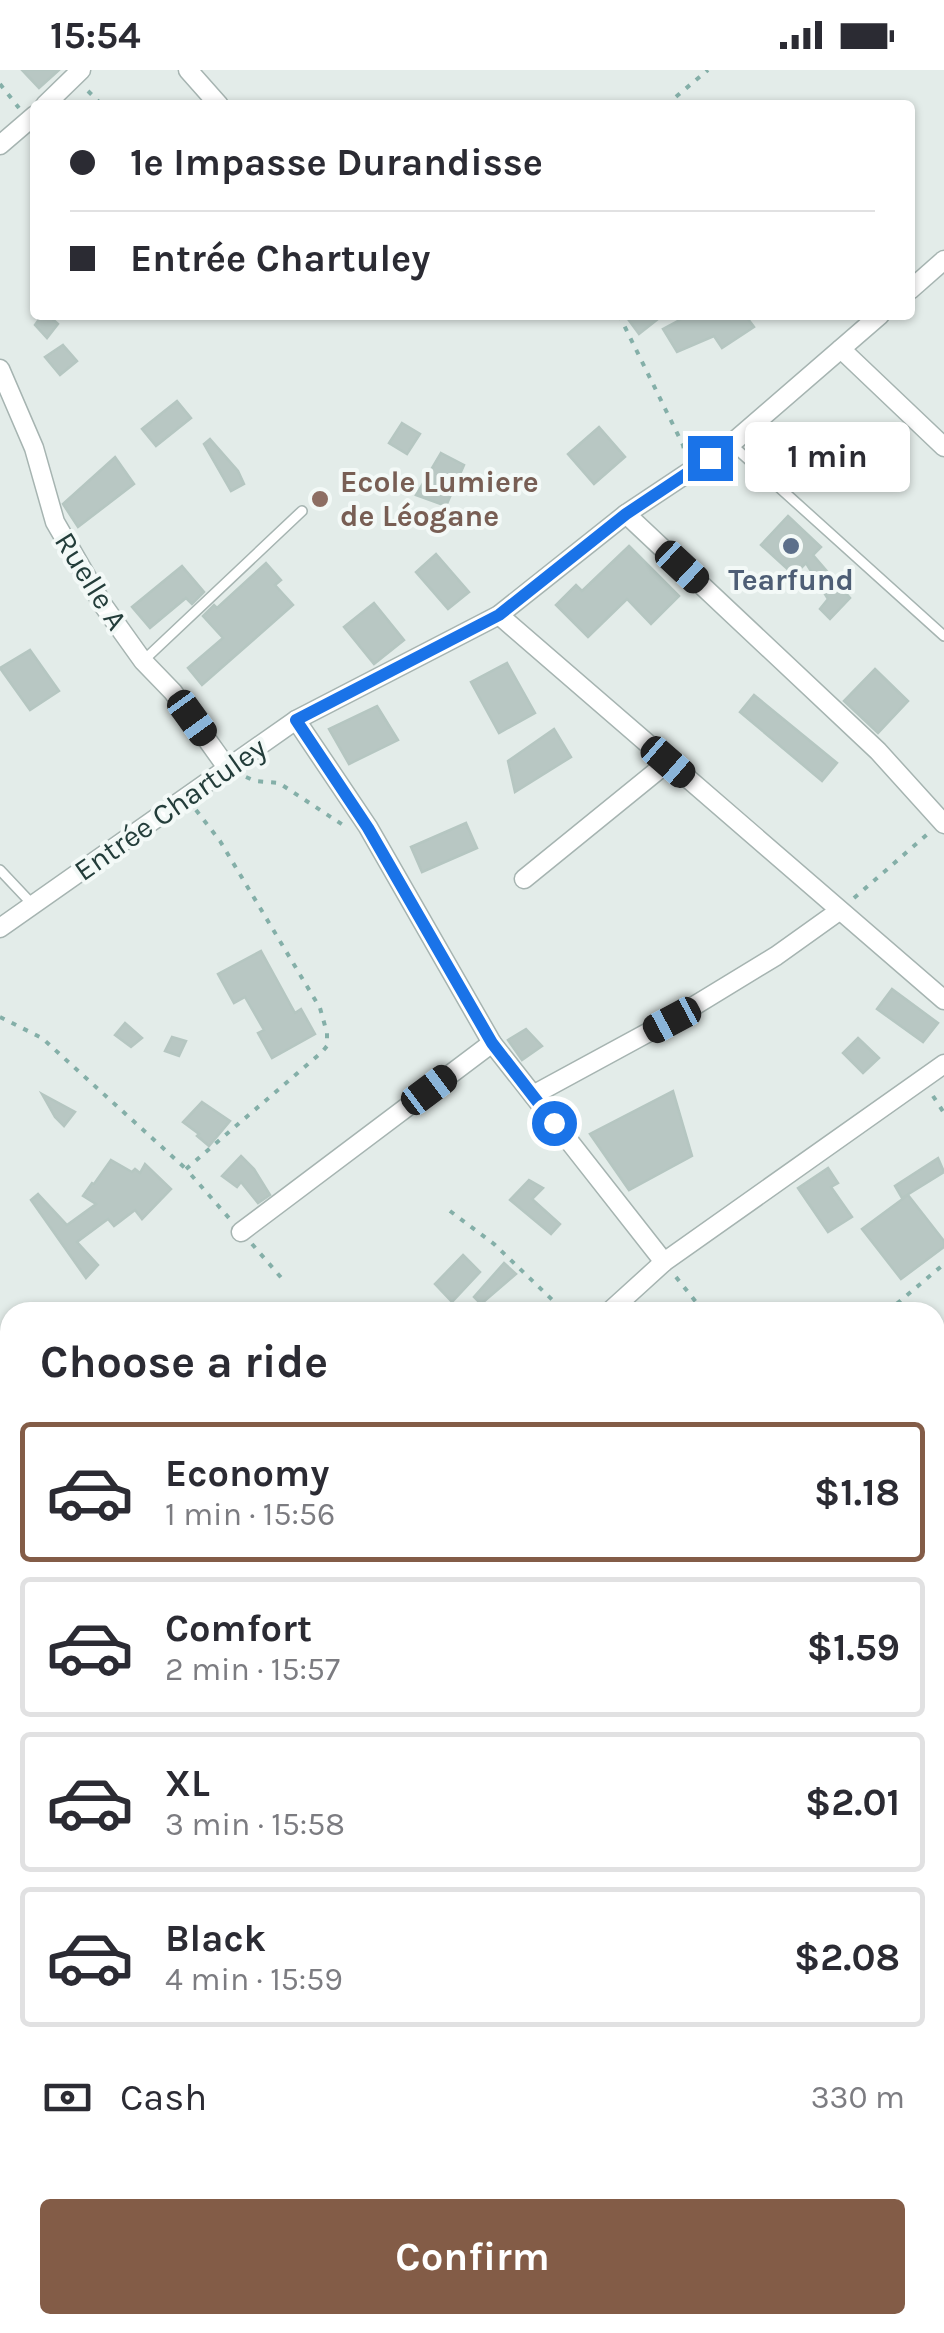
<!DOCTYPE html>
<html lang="en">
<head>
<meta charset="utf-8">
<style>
  body { margin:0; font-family:Karla,sans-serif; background:#f7f7f7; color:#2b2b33; height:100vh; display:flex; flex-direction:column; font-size:38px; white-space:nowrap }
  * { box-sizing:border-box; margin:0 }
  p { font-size:32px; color:#7c7c81 }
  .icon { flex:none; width:55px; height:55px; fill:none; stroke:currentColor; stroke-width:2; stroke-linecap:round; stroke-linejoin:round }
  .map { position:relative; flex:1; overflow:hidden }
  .drawer { position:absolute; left:0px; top:1232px; width:945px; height:1032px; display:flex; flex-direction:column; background:#fff; border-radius:30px 30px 0 0; box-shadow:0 2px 8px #0004 }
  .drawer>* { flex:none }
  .hud { position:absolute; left:30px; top:30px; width:885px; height:220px; border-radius:10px; box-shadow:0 2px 8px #0004; display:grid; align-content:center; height:220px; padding:0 40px; background:#fff }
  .end { position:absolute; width:45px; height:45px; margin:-22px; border:12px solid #1a73e8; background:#fff; box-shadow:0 0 0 5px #fff }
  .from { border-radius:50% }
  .bubble { position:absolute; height:70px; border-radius:10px; background:#fff; box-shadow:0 2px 8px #0004; font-size:32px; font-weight:700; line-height:70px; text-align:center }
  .car { position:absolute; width:30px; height:60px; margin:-30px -15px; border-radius:12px; box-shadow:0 0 8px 2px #0007; background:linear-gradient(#222 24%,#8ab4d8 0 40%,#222 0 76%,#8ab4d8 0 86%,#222 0) }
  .hud b { display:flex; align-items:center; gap:35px; height:95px; font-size:38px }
  .hud b+b { border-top:2px solid #e1e1e2 }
  .hud i { width:25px; height:25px; background:#2b2b33 }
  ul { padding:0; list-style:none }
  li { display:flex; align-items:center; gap:30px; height:140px; margin:0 20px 15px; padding:0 20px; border:5px solid #e1e1e2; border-radius:10px }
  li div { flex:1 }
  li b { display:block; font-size:38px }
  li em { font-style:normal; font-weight:700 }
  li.on { border-color:#835c47 }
  li>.icon { width:90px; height:90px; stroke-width:1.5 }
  h2 { padding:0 40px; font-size:45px; line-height:120px }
  .pay { display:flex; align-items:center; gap:25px; height:110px; padding:0 40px; font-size:38px }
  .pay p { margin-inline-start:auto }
  .primary-button { display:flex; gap:20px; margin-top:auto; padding:20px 40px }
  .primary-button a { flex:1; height:115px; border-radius:10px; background:#835c47; color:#fff; font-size:40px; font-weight:700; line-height:115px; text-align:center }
  .status { display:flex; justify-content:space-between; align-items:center; height:70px; padding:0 50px; background:#fff; direction:ltr }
  .status svg { height:28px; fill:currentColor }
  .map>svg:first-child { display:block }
  .building { fill:#b8c7c3; stroke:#b5c6c1; stroke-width:2.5 }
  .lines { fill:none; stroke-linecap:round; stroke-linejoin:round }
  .service-casing { stroke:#a6b4b1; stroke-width:12 }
  .minor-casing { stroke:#a6b4b1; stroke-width:21 }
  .secondary-casing { stroke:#a1b8b3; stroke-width:26 }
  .path { stroke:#84afa8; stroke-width:4; stroke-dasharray:5 8; stroke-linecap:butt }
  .service { stroke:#fff; stroke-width:9 }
  .minor { stroke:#fff; stroke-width:18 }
  .secondary { stroke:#fff; stroke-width:22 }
  .route { stroke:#1a73e8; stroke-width:12 }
  .education-dot { fill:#8d6e63; stroke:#f3f9f7; stroke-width:4 }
  .service-dot { fill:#5c6f8a; stroke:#f3f9f7; stroke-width:4 }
  .labels { text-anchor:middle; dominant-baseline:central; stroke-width:8; stroke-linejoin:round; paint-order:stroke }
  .education-label { font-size:30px; font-weight:bold; fill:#785e54; stroke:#f3f9f7; text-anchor:start }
  .service-label { font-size:30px; font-weight:bold; fill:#4e5e75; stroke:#f3f9f7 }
  .street-label { font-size:30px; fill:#233d3a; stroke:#f3f9f7 }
</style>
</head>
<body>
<div class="status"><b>15:54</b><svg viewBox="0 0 49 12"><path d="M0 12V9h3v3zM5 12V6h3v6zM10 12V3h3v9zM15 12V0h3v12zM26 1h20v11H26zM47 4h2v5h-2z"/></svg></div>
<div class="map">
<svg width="944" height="2263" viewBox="0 0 944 2263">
  <rect width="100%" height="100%" fill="#e3ece9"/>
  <g class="building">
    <path d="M 22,0 L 59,0 L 39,18 Z"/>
    <path d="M 42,245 L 48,245 L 58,254 L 47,268 L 35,255 Z"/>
    <path d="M 625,245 L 663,245 L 639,264 Z"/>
    <path d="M 689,245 L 745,245 L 754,257 L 722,278 L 714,266 L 677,282 L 663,259 Z"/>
    <path d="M 63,275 L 77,291 L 60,305 L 45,287 Z"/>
    <path d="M 177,331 L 191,348 L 156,376 L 142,359 Z"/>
    <path d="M 402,353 L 420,364 L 407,384 L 389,373 Z"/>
    <path d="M 599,357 L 625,387 L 594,414 L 568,384 Z"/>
    <path d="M 210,369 L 238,401 L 244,414 L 231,421 L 204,374 Z"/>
    <path d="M 441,383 L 464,395 L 446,436 L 416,425 Z"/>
    <path d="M 115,387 L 134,414 L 78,457 L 63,434 Z"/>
    <path d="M 788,446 L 821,477 L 813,485 L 850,528 L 830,549 L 820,539 L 828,529 L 806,493 L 794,505 L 761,475 Z"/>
    <path d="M 629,476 L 679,526 L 651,554 L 627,529 L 588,567 L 556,535 L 576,515 L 582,521 Z"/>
    <path d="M 436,484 L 469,522 L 448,539 L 416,502 Z"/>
    <path d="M 266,493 L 281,510 L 275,515 L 293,535 L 202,615 L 188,598 L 223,568 L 203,546 L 214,535 L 217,538 Z"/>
    <path d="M 182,496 L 204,522 L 192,534 L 186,528 L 150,558 L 132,537 Z"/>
    <path d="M 374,533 L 404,570 L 374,594 L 344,557 Z"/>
    <path d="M 30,580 L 59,621 L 30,640 L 0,598 Z"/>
    <path d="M 507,593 L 535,643 L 499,663 L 471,612 Z"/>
    <path d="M 875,599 L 908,631 L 878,663 L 844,631 Z"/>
    <path d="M 754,625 L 837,693 L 822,711 L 740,642 Z"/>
    <path d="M 377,636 L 398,670 L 349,694 L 329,659 Z"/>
    <path d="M 554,659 L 571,687 L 515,722 L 508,691 Z"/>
    <path d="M 466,753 L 477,778 L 422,802 L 411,777 Z"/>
    <path d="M 261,881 L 295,943 L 301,939 L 315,964 L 272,988 L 258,963 L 264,960 L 245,927 L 234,933 L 218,904 Z"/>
    <path d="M 892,919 L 938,953 L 923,972 L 877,939 Z"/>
    <path d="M 125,953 L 142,968 L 131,977 L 115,965 Z"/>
    <path d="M 526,959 L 542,976 L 522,990 L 508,970 Z"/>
    <path d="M 172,967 L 186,971 L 179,986 L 165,981 Z"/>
    <path d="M 858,968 L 879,988 L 863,1003 L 843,983 Z"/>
    <path d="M 673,1021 L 692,1086 L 629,1120 L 590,1064 Z"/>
    <path d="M 42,1024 L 75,1042 L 64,1056 L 55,1047 Z"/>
    <path d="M 202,1032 L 230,1051 L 209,1076 L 197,1066 L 199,1064 L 183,1052 Z"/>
    <path d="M 241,1086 L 254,1099 L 270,1125 L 258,1133 L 241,1112 L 237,1117 L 222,1106 Z"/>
    <path d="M 938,1088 L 944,1102 L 902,1128 L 895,1116 Z"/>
    <path d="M 111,1090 L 132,1102 L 135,1099 L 140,1103 L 145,1094 L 171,1119 L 142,1149 L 135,1140 L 114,1156 L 108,1149 L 77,1172 L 98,1195 L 86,1208 L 31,1130 L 38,1124 L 67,1155 L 96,1134 L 83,1126 L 92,1113 L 94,1114 Z"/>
    <path d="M 828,1098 L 838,1113 L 831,1117 L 852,1147 L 828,1162 L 798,1118 Z"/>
    <path d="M 529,1110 L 543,1118 L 532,1129 L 560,1154 L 551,1164 L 510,1130 Z"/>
    <path d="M 908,1125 L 944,1171 L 944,1177 L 901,1209 L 862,1159 Z"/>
    <path d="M 463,1185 L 480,1202 L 452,1232 L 435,1214 Z"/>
    <path d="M 504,1193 L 516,1204 L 481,1234 L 474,1227 Z"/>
  </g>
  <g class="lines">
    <defs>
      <g id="service">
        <path d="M 731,374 L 944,566"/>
        <path d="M 143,591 L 302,441"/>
        <path d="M 0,800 L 33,835"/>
        <path d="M 943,1729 L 944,1730"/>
      </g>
      <g id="minor">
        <path d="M 188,0 L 219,35"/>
        <path d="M 45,35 L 81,0"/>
        <path d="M 0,75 L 35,45"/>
        <path d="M 910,220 L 944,190"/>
        <path d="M 841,279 L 944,377"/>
        <path d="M 0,299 L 34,378 L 55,452 L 103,535 L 143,591 L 173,622 L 228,699"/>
        <path d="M 626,444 L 878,681 L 944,754"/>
        <path d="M 499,545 L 944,930"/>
        <path d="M 296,650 L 368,757 L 492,973 L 664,1192"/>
        <path d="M 524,809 L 668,692"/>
        <path d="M 0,858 L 296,650 L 499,545 L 626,444 L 731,374 L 880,245"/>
        <path d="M 533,1025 L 671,950 L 776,886 L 839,841"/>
        <path d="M 241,1162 L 492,973"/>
        <path d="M 609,1242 L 664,1192 L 944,994"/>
        <path d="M 935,1506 L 944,1500"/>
        <path d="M 0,1553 L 10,1544"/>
        <path d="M 0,1787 L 10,1778"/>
        <path d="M 830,2255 L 846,2263"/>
      </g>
      <g id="secondary">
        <path d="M 935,2029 L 944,2024"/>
        <path d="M 549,2263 L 560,2255"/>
      </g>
    </defs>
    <use href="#service" class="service-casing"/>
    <use href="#minor" class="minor-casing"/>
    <use href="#secondary" class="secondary-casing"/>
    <g class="path">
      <path d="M 0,14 L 19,38"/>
      <path d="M 88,21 L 102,35"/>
      <path d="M 666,35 L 708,0"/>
      <path d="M 619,245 L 683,375 L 685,385"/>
      <path d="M 246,707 L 255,711 L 279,713 L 343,755"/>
      <path d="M 196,740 L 220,771 L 320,938 L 327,963 L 327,976 L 322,982 L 186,1099 L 229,1148"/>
      <path d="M 854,828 L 930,762"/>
      <path d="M 0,947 L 42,968 L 185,1098"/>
      <path d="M 933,1026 L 944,1043"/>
      <path d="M 450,1141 L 494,1174 L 565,1242"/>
      <path d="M 252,1174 L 285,1212"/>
      <path d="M 676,1207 L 704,1242"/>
      <path d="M 887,1242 L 944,1194"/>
      <path d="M 0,2062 L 10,2056"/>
    </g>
    <use href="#service" class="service"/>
    <use href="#minor" class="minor"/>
    <use href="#secondary" class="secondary"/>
  </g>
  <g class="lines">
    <path class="route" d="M 554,1053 L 492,973 L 368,758 L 296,650 L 499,545 L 626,444 L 710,388"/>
  </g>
  <circle class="education-dot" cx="320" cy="429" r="10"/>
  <circle class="service-dot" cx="791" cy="476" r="10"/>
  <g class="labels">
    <g class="education-label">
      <text x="340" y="412">Ecole Lumiere<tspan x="340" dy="34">de Léogane</tspan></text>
    </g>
    <g class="service-label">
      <text x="791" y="510">Tearfund</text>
    </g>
    <g class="street-label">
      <text transform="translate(91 511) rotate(58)">Ruelle A</text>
      <text transform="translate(170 739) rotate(-35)">Entrée Chartuley</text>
    </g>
  </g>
</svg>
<i class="end from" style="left:554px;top:1053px"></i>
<i class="end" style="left:710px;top:388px"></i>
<div class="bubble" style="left:745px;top:352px;width:165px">1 min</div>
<i class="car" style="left:682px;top:497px;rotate:133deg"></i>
<i class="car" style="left:192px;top:648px;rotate:144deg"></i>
<i class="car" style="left:668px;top:692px;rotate:131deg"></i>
<i class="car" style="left:672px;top:950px;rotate:242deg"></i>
<i class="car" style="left:429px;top:1020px;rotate:53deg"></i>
<div class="hud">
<b><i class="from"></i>1e Impasse Durandisse</b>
<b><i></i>Entrée Chartuley</b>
</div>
<section class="drawer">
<h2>Choose a ride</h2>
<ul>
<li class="on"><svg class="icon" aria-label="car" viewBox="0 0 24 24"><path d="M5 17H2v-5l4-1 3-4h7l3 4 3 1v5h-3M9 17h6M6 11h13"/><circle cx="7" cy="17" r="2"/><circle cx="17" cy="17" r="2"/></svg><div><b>Economy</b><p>1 min · 15:56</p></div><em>$1.18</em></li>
<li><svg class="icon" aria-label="car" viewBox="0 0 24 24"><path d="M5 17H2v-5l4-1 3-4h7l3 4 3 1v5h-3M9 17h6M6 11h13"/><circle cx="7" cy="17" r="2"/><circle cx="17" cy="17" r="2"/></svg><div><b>Comfort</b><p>2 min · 15:57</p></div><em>$1.59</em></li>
<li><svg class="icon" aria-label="car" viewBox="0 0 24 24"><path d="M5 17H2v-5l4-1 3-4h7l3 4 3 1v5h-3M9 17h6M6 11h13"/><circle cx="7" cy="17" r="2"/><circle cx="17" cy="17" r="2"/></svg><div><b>XL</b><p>3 min · 15:58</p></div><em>$2.01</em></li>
<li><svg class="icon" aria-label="car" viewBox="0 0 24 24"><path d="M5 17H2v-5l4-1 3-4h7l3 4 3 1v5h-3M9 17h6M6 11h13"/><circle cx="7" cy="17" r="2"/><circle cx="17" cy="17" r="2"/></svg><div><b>Black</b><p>4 min · 15:59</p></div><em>$2.08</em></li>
</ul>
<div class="pay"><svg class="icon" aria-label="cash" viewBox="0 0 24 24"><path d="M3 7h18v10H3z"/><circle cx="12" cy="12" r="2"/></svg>Cash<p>330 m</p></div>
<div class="primary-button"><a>Confirm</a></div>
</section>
</div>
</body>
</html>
